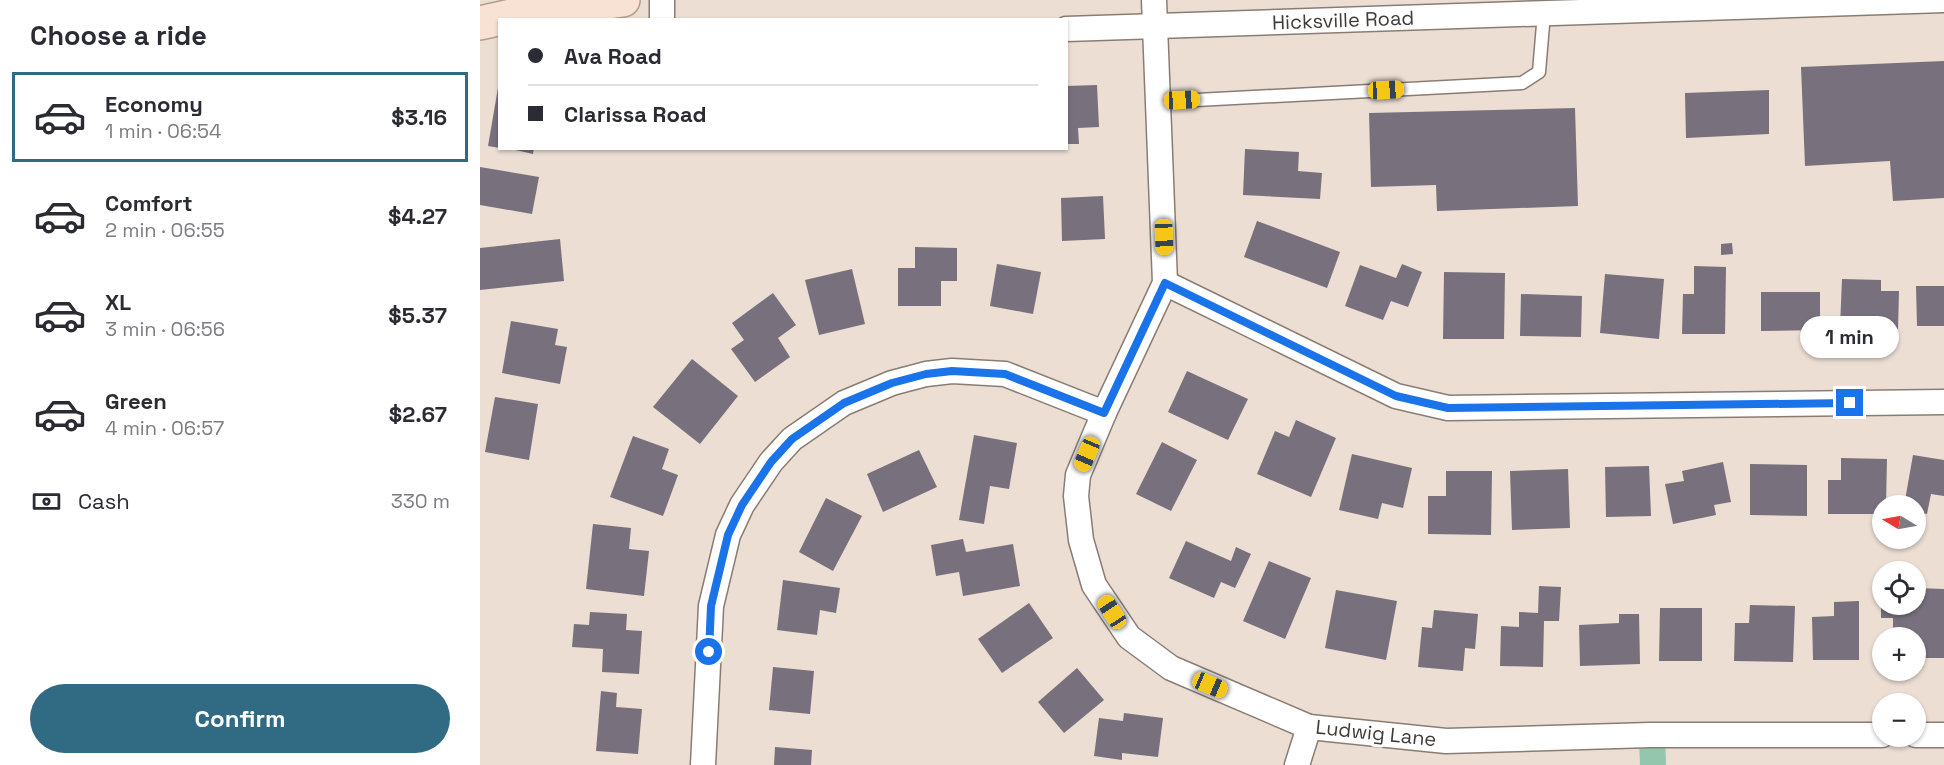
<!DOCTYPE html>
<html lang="en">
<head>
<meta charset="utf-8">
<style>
  body { margin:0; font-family:"Space Grotesk",sans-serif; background:#f7f7f7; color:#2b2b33; height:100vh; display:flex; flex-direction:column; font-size:22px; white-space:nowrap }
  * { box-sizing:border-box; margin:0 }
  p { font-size:20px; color:#7c7c81 }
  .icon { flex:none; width:33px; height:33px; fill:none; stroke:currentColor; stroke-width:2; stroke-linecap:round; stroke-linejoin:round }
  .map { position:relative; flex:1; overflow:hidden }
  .drawer { display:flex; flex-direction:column; background:#fff; width:480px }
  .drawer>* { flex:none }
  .banner { position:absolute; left:18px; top:18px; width:570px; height:132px; border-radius:0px; box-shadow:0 2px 4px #0004; display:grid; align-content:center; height:132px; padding:0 30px; background:#fff }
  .needle { width:39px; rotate:280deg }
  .buttons { position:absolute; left:1392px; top:495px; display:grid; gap:12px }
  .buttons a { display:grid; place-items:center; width:54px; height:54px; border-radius:50%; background:#fff; box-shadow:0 2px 4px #0004; font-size:30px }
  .end { position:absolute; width:27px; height:27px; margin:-14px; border:8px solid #1a73e8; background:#fff; box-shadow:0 0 0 3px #fff }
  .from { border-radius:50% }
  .bubble { position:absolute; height:42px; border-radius:21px; background:#fff; box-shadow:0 2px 4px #0004; font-size:20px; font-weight:800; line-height:42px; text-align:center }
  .car { position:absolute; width:18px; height:36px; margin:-18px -9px; border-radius:8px; box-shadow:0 0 4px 2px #0007; background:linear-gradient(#f5c518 24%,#345 0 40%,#f5c518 0 76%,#345 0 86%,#f5c518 0) }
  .banner b { display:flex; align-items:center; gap:21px; height:57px; font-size:22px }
  .banner b+b { border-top:2px solid #e1e1e2 }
  .banner i { width:15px; height:15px; background:#2b2b33 }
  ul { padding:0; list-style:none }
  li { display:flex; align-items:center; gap:18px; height:90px; margin:0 12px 9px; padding:0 18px; border:3px solid transparent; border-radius:0px }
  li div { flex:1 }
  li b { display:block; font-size:22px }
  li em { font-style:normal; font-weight:800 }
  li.on { border-color:#316a83 }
  li>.icon { width:54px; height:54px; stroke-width:1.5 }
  h2 { padding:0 30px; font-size:27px; line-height:72px }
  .pay { display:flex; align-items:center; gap:15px; height:66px; padding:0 30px; font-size:22px }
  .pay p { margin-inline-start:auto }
  .primary-button { display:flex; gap:12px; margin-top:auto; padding:12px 30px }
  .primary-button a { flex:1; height:69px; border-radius:36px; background:#316a83; color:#fff; font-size:24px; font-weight:800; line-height:69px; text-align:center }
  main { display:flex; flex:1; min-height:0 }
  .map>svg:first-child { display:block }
  .green { fill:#94c5ad }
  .building { fill:#78707c }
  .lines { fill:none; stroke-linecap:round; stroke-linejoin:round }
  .service-casing { stroke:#897d73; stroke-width:15 }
  .minor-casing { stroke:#897d73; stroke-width:27 }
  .primary-casing { stroke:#b49b8a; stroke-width:36 }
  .service { stroke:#fff; stroke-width:12 }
  .minor { stroke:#fff; stroke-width:24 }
  .primary { stroke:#f8e2d4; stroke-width:33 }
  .route { stroke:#1a73e8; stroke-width:8 }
  .labels { text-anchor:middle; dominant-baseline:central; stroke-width:6; stroke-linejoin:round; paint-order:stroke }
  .street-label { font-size:20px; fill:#403b37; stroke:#fff }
</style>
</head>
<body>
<main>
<section class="drawer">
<h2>Choose a ride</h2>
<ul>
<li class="on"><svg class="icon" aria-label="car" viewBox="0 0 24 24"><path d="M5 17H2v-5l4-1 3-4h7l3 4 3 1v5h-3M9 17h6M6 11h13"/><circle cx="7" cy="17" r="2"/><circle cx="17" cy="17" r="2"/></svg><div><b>Economy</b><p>1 min · 06:54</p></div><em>$3.16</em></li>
<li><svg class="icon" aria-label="car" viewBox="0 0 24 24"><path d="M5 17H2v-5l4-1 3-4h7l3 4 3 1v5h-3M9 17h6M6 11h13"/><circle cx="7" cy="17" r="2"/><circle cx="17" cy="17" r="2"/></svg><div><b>Comfort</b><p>2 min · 06:55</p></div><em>$4.27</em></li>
<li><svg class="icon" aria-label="car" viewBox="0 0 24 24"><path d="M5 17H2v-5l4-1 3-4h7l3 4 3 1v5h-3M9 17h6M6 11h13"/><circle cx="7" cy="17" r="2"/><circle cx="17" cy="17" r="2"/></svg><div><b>XL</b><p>3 min · 06:56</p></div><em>$5.37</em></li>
<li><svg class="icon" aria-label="car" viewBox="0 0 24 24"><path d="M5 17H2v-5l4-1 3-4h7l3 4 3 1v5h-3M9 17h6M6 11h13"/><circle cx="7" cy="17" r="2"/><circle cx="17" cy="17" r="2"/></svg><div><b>Green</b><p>4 min · 06:57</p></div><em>$2.67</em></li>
</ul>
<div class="pay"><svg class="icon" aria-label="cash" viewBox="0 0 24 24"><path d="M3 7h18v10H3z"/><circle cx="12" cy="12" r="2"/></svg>Cash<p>330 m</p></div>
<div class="primary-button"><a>Confirm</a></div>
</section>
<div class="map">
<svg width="1464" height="765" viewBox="0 0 1464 765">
  <rect width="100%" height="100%" fill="#ecded3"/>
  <path class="green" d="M 1185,738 L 1186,765 L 1160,765 L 1159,739 Z"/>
  <g class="building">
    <path d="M 1464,61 L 1464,198 L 1413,201 L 1410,161 L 1325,166 L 1321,67 Z"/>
    <path d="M 617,85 L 619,127 L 598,128 L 599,144 L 586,144 L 586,86 Z"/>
    <path d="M 18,88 L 20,88 L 20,148 L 8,146 Z"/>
    <path d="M 1289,90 L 1289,134 L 1206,138 L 1205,93 Z"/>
    <path d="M 1095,108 L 1098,206 L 957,211 L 956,185 L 891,187 L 889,113 Z"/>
    <path d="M 27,148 L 54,148 L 53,154 Z"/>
    <path d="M 765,149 L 819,152 L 818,171 L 842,173 L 840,199 L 763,195 Z"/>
    <path d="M 0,167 L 59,177 L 52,214 L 0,205 Z"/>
    <path d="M 623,196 L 625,239 L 582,241 L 581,198 Z"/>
    <path d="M 777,221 L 860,252 L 847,288 L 764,257 Z"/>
    <path d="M 80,239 L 84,281 L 0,290 L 0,248 Z"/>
    <path d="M 1252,243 L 1253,254 L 1241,255 L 1241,244 Z"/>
    <path d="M 435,247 L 477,248 L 477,281 L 461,281 L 461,306 L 418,306 L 418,268 L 435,268 Z"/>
    <path d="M 517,264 L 561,272 L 553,314 L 510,306 Z"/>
    <path d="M 922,264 L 942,272 L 928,307 L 911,301 L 903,320 L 865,306 L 880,265 L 916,278 Z"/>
    <path d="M 1214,266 L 1246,267 L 1245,334 L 1202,334 L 1203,294 L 1214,294 Z"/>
    <path d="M 372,269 L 385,324 L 339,335 L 325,280 Z"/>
    <path d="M 964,272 L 1025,273 L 1024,339 L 963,339 Z"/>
    <path d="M 1125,274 L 1184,279 L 1179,339 L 1120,333 Z"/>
    <path d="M 1362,279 L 1401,280 L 1401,291 L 1419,291 L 1418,329 L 1360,327 Z"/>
    <path d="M 1436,286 L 1464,286 L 1464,326 L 1437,326 Z"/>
    <path d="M 1281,292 L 1340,292 L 1340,330 L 1281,331 Z"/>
    <path d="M 293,293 L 316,325 L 298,338 L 310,357 L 275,382 L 251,349 L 264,340 L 252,323 Z"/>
    <path d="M 1041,294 L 1102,296 L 1101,337 L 1040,336 Z"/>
    <path d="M 31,321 L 78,329 L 75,345 L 87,347 L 80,384 L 22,373 Z"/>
    <path d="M 212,359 L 258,396 L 220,444 L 173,407 Z"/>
    <path d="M 707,371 L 768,399 L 748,440 L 688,412 Z"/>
    <path d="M 15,397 L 58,404 L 49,460 L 5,452 Z"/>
    <path d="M 816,420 L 856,438 L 831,497 L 777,474 L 795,431 L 809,437 Z"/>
    <path d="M 494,435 L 537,443 L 529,489 L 510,486 L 504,524 L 479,520 Z"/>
    <path d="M 153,436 L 189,449 L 182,469 L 198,475 L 183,516 L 130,497 Z"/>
    <path d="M 682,442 L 717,460 L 691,511 L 656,494 Z"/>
    <path d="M 439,450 L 457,487 L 403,512 L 387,474 Z"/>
    <path d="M 872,454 L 932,468 L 923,508 L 902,503 L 898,519 L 859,510 Z"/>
    <path d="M 1433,455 L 1464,460 L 1464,496 L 1451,494 L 1447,514 L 1436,512 L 1436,506 L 1424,506 Z"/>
    <path d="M 1361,458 L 1407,459 L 1406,506 L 1402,506 L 1402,514 L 1348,514 L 1348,480 L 1361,480 Z"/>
    <path d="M 1243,462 L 1251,502 L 1234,505 L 1236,515 L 1193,524 L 1185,484 L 1204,481 L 1202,471 Z"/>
    <path d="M 1270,464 L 1327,465 L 1327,516 L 1270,515 Z"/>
    <path d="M 1169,466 L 1171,516 L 1126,517 L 1125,467 Z"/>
    <path d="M 1088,469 L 1090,528 L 1032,530 L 1030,471 Z"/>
    <path d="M 966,471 L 1012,471 L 1011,535 L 948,534 L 948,496 L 966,496 Z"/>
    <path d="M 346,498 L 382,516 L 353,571 L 319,552 Z"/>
    <path d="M 113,524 L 151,528 L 149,549 L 169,551 L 164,596 L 106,589 Z"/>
    <path d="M 483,539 L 486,552 L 533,544 L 540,586 L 483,596 L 479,572 L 456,576 L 451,545 Z"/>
    <path d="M 706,541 L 751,561 L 756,547 L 771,554 L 755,588 L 741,582 L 734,598 L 689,578 Z"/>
    <path d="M 789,561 L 831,578 L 805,639 L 763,621 Z"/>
    <path d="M 303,580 L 360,588 L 356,613 L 340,610 L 337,635 L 297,630 Z"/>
    <path d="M 1059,586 L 1081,587 L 1079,621 L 1064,621 L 1063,667 L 1020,666 L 1021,626 L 1039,627 L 1039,612 L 1058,613 Z"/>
    <path d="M 1436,588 L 1464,589 L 1464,658 L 1436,658 L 1436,638 L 1413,638 L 1413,618 L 1401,618 L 1401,604 L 1436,604 Z"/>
    <path d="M 856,590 L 917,601 L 906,660 L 845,648 Z"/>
    <path d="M 1379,601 L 1379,660 L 1333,660 L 1332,617 L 1354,616 L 1354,602 Z"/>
    <path d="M 549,603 L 573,638 L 522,673 L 498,639 Z"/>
    <path d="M 1270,605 L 1315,606 L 1313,662 L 1254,661 L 1255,623 L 1269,623 Z"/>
    <path d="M 1180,608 L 1222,608 L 1222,661 L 1179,661 Z"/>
    <path d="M 954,610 L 998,614 L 995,649 L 985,648 L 983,671 L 938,667 L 942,627 L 952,628 Z"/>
    <path d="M 110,612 L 147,614 L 146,630 L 162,631 L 159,674 L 122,672 L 123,649 L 92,647 L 94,624 L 109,625 Z"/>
    <path d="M 1139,614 L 1159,614 L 1160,664 L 1100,666 L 1099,625 L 1139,623 Z"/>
    <path d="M 293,667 L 334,671 L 330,714 L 289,710 Z"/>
    <path d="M 597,668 L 624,700 L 584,733 L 558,702 Z"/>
    <path d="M 121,691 L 137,693 L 136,707 L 162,709 L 158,754 L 116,751 Z"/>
    <path d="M 644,713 L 683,718 L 678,757 L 642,753 L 642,760 L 614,756 L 619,718 L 643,721 Z"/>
    <path d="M 295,747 L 332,750 L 331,765 L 294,765 Z"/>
  </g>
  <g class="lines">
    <defs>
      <path id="service" d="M 679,102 L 1042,83 L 1059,72 L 1064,13"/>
      <g id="minor">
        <path d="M 182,0 L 182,20"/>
        <path d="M 674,0 L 685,283 L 624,413 L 598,475 L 596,496 L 601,540 L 614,585 L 649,637 L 691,668 L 829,727 L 966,741 L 1170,735 L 1402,735"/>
        <path d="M 586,29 L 1464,0"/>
        <path d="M 685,283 L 916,396 L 968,408 L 1464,402"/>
        <path d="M 1436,735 L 1464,735"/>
        <path d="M 223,765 L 231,606 L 248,535 L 262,505 L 291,462 L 312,439 L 364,403 L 412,383 L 446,374 L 472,371 L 525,374 L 624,413"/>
        <path d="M 817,765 L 829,727"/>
      </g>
      <path id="primary" d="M 0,23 L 40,14 L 143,0"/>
    </defs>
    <use href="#service" class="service-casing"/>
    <use href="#minor" class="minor-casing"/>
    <use href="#primary" class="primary-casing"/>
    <use href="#service" class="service"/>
    <use href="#minor" class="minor"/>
    <use href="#primary" class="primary"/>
  </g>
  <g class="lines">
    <path class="route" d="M 229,652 L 231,606 L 248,535 L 262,505 L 291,462 L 312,439 L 364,403 L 412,383 L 446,374 L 472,371 L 525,374 L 624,413 L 685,283 L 916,396 L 968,408 L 1370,403"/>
  </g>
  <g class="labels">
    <g class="street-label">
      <text transform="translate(863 20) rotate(-2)">Hicksville Road</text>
      <text transform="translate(896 733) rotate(6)">Ludwig Lane</text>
    </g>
  </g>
</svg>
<div class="buttons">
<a><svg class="needle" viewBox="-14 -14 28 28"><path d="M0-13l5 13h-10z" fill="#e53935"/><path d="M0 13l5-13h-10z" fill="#7c7c81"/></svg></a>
<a><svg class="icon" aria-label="locate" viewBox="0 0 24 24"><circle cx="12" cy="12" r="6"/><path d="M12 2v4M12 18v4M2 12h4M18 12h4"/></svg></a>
<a>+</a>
<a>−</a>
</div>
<i class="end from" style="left:229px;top:652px"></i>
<i class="end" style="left:1370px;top:403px"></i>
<div class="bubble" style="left:1320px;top:316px;width:99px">1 min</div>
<i class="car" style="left:906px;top:90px;rotate:87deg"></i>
<i class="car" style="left:702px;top:100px;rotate:87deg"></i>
<i class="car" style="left:684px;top:237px;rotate:178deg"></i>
<i class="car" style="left:607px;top:454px;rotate:203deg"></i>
<i class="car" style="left:632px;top:612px;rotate:327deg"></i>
<i class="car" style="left:730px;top:685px;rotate:113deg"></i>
<div class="banner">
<b><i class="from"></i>Ava Road</b>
<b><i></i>Clarissa Road</b>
</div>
</div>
</main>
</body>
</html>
